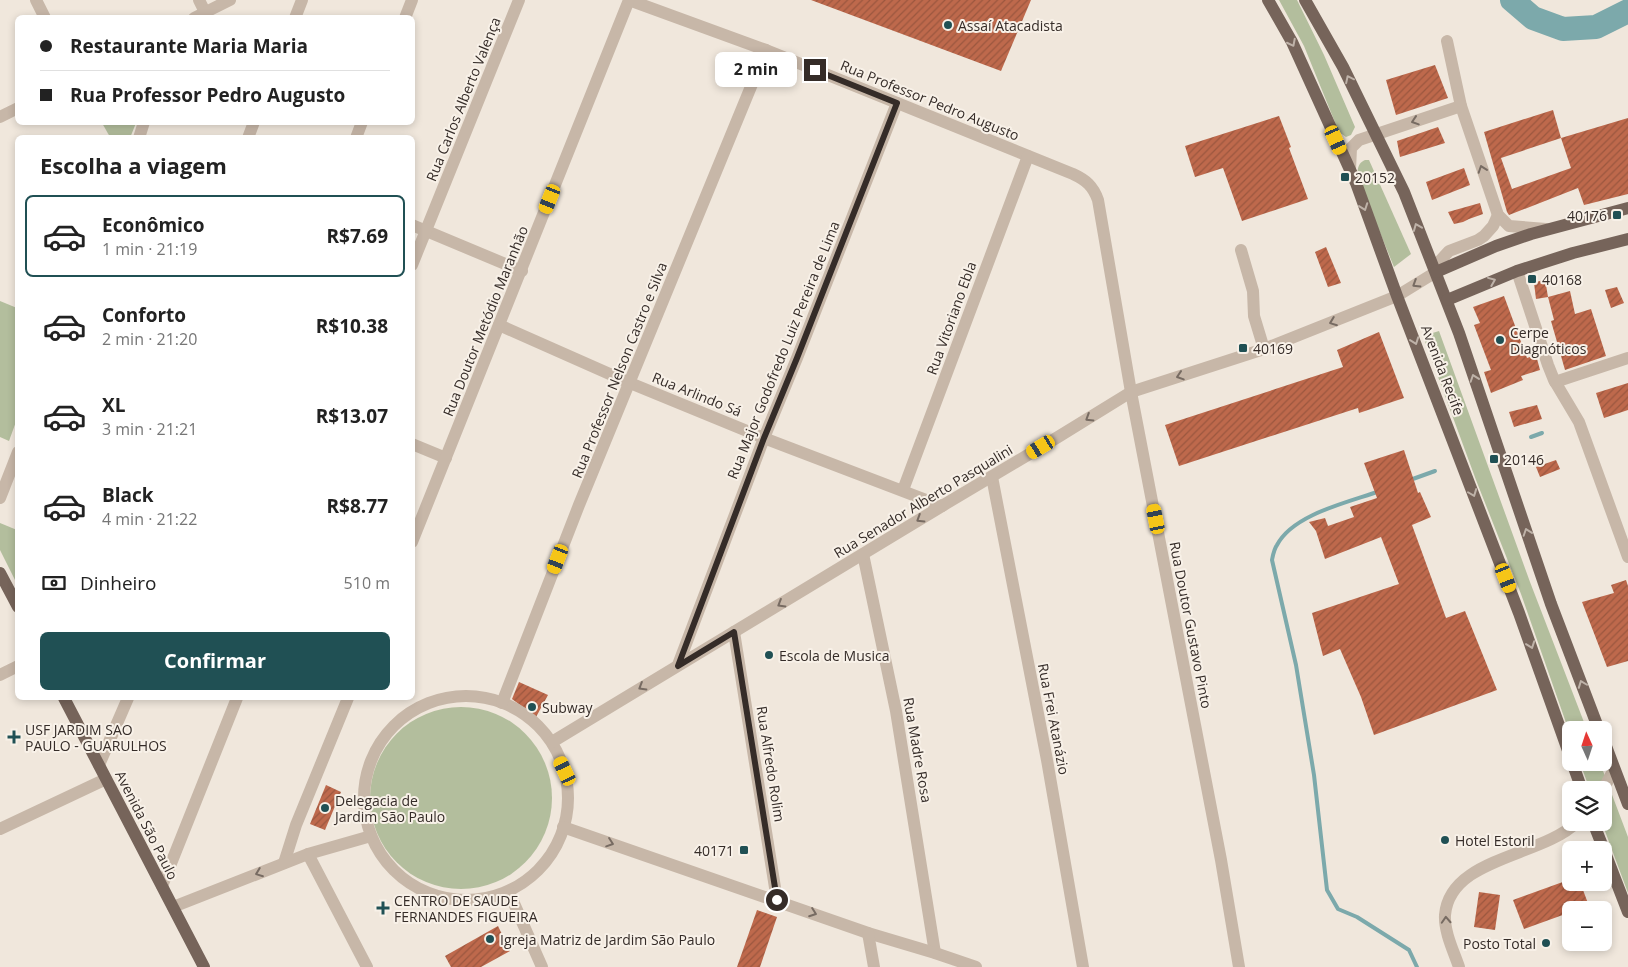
<!DOCTYPE html>
<html lang="pt">
<head>
<meta charset="utf-8">
<style>
  body { margin:0; font-family:"Open Sans",sans-serif; background:#f2f2f2; color:#222; height:100vh; display:flex; flex-direction:column; font-size:19px; white-space:nowrap }
  * { box-sizing:border-box; margin:0 }
  p { font-size:16px; color:#767676 }
  .icon { flex:none; width:28px; height:28px; fill:none; stroke:currentColor; stroke-width:2; stroke-linecap:round; stroke-linejoin:round }
  .map { position:relative; flex:1; overflow:hidden }
  .side { position:absolute; left:15px; top:135px; width:400px; height:565px; display:flex; flex-direction:column; background:#fff; border-radius:8px; box-shadow:0 2px 8px #0003 }
  .side>* { flex:none }
  .top-card { position:absolute; left:15px; top:15px; width:400px; height:110px; border-radius:8px; box-shadow:0 2px 8px #0003; display:grid; align-content:center; height:110px; padding:0 25px; background:#fff }
  .needle { width:32px; rotate:357deg }
  .buttons { position:absolute; left:1562px; top:721px; display:grid; gap:10px }
  .buttons a { display:grid; place-items:center; width:50px; height:50px; border-radius:8px; background:#fff; box-shadow:0 2px 8px #0003; font-size:25px }
  .end { position:absolute; width:22px; height:22px; margin:-11px; border:6px solid #352c28; background:#fff; box-shadow:0 0 0 2px #fff }
  .from { border-radius:50% }
  .bubble { position:absolute; height:35px; border-radius:8px; background:#fff; box-shadow:0 2px 8px #0003; font-size:16px; font-weight:700; line-height:35px; text-align:center }
  .car { position:absolute; width:15px; height:30px; margin:-15px -8px; border-radius:6px; box-shadow:0 0 4px 1px #0007; background:linear-gradient(#f5c518 24%,#345 0 40%,#f5c518 0 76%,#345 0 86%,#f5c518 0) }
  .top-card b { display:flex; align-items:center; gap:18px; height:48px; font-size:19px }
  .top-card b+b { border-top:1px solid #e0e0e0 }
  .top-card i { width:12px; height:12px; background:#222 }
  ul { padding:0; list-style:none }
  li { display:flex; align-items:center; gap:15px; height:82px; margin:0 10px 8px; padding:0 15px; border:2px solid transparent; border-radius:8px }
  li div { flex:1 }
  li b { display:block; font-size:19px }
  li em { font-style:normal; font-weight:700 }
  li.on { border-color:#205054 }
  li>.icon { width:45px; height:45px; stroke-width:1.5 }
  h2 { padding:0 25px; font-size:22px; line-height:60px }
  .pay { display:flex; align-items:center; gap:12px; height:55px; padding:0 25px; font-size:19px }
  .pay p { margin-inline-start:auto }
  .button { display:flex; gap:10px; margin-top:auto; padding:10px 25px }
  .button a { flex:1; height:58px; border-radius:8px; background:#205054; color:#fff; font-size:20px; font-weight:700; line-height:58px; text-align:center }
  .map>svg:first-child { display:block }
  .green { fill:#b3be9d }
  .lines { fill:none; stroke-linecap:round; stroke-linejoin:round }
  .stream { stroke:#7ca9ab; stroke-width:4 }
  .river { stroke:#7ca9ab; stroke-width:24 }
  .building { fill:url(#building-hatch); fill-rule:evenodd }
  .minor { stroke:#c7b7a8; stroke-width:12 }
  .major { stroke:#76645a; stroke-width:12 }
  .oneway { stroke:#beb2a8 }
  .oneway2 { stroke:#776b62 }
  .route { stroke:#352c28; stroke-width:6 }
  .poi-dot { fill:#205054; stroke:#f8f1e8; stroke-width:2 }
  .labels { text-anchor:middle; dominant-baseline:central; stroke-width:4; stroke-linejoin:round; paint-order:stroke }
  .poi-label { font-size:14px; fill:#352c28; stroke:#f8f1e8; text-anchor:start }
  .street-label { font-size:14px; fill:#352c28; stroke:#f8f1e8 }
</style>
</head>
<body>
<div class="map">
<svg width="1628" height="967" viewBox="0 0 1628 967">
  <defs>
    <pattern id="building-hatch" width="6" height="6" patternUnits="userSpaceOnUse" patternTransform="scale(1.25)"><rect width="6" height="6" fill="#be694c"/><path d="M-1 1l2-2M0 6l6-6M5 7l2-2" fill="none" stroke="#9b573f"/></pattern>
  </defs>
  <rect width="100%" height="100%" fill="#f0e7dc"/>
  <g class="green">
    <path d="M 1279,0 L 1297,0 L 1324,55 L 1355,127 L 1351,135 L 1346,137 L 1339,132 L 1304,46 Z"/>
    <path d="M 102,123 L 136,123 L 130,138 L 110,137 Z"/>
    <path d="M 1365,160 L 1369,160 L 1411,254 L 1394,267 L 1359,181 C 1357,173 1356,164 1365,160 Z"/>
    <path d="M 0,301 L 17,308 L 17,419 L 9,441 L 0,437 Z"/>
    <path d="M 1439,331 L 1530,582 L 1587,730 L 1571,730 L 1571,737 L 1521,594 L 1476,480 L 1423,336 Z"/>
    <path d="M 0,523 L 17,530 L 17,584 L 0,550 Z"/>
    <circle cx="461" cy="798" r="91"/>
    <path d="M 1580,763 L 1600,763 L 1628,837 L 1628,893 L 1602,823 L 1604,822 L 1604,790 L 1590,790 Z"/>
  </g>
  <g class="lines">
    <g class="stream">
      <path d="M 1531,437 L 1542,433"/>
      <path d="M 1410,480 L 1435,471"/>
      <path d="M 1380,491 C 1349,502 1293,514 1277,545 C 1274,549 1273,555 1272,560 L 1296,665 L 1314,775 L 1327,890 L 1338,909 L 1357,917 L 1409,950 L 1417,967"/>
    </g>
    <path class="river" d="M 1512,0 L 1533,18 L 1563,29 L 1596,27 L 1628,11"/>
  </g>
  <g class="building">
    <path d="M 811,0 L 1031,0 L 1001,71 Z"/>
    <path d="M 1435,65 L 1448,98 L 1396,115 L 1386,80 Z"/>
    <path d="M 1553,110 L 1561,138 L 1628,118 L 1628,194 L 1584,205 L 1578,188 L 1509,215 L 1507,212 L 1484,132 ZM 1561,138 L 1571,168 L 1512,189 L 1501,158 Z"/>
    <path d="M 1279,116 L 1291,147 L 1289,148 L 1308,199 L 1242,221 L 1223,168 L 1195,177 L 1185,146 Z"/>
    <path d="M 1438,127 L 1445,143 L 1400,157 L 1397,141 Z"/>
    <path d="M 1464,168 L 1470,185 L 1432,200 L 1426,182 Z"/>
    <path d="M 1480,203 L 1483,214 L 1469,219 L 1463,222 L 1454,224 L 1448,212 Z"/>
    <path d="M 1326,247 L 1341,283 L 1328,287 L 1315,252 Z"/>
    <path d="M 1545,279 L 1548,297 L 1536,299 L 1534,283 Z"/>
    <path d="M 1617,287 L 1624,303 L 1611,308 L 1605,290 Z"/>
    <path d="M 1570,291 L 1575,314 L 1591,309 L 1606,356 L 1565,370 L 1551,321 L 1554,320 L 1548,297 Z"/>
    <path d="M 1504,296 L 1527,358 L 1536,355 L 1540,370 L 1521,376 L 1523,380 L 1491,393 L 1484,372 L 1491,370 L 1474,325 L 1480,323 L 1473,307 Z"/>
    <path d="M 1379,332 L 1404,398 L 1359,413 L 1358,408 L 1179,466 L 1165,425 L 1343,367 L 1337,350 Z"/>
    <path d="M 1628,383 L 1628,410 L 1604,418 L 1596,393 Z"/>
    <path d="M 1537,405 L 1542,419 L 1514,427 L 1509,412 Z"/>
    <path d="M 1404,450 L 1418,493 L 1420,492 L 1431,517 L 1412,525 L 1446,618 L 1465,611 L 1497,690 L 1374,735 L 1361,697 L 1340,649 L 1323,656 L 1312,613 L 1399,584 L 1381,537 L 1325,559 L 1316,531 L 1309,522 L 1325,518 L 1328,526 L 1354,517 L 1350,507 L 1377,498 L 1364,463 Z"/>
    <path d="M 1556,460 L 1560,469 L 1540,477 L 1536,467 Z"/>
    <path d="M 1626,580 L 1628,586 L 1628,661 L 1607,667 L 1582,602 L 1614,593 L 1611,585 Z"/>
    <path d="M 519,682 L 548,695 L 536,717 L 512,699 Z"/>
    <path d="M 326,785 L 341,792 L 325,830 L 310,824 Z"/>
    <path d="M 1571,879 L 1571,882 L 1580,882 L 1589,906 L 1577,910 L 1571,910 L 1571,912 L 1524,929 L 1513,900 Z"/>
    <path d="M 1479,892 L 1500,895 L 1495,930 L 1474,927 Z"/>
    <path d="M 757,910 L 777,917 L 760,967 L 737,967 Z"/>
    <path d="M 498,926 L 510,951 L 481,967 L 451,967 L 445,956 Z"/>
  </g>
  <g class="lines">
    <g class="minor">
      <path d="M 36,0 L 45,18"/>
      <path d="M 199,0 L 205,12"/>
      <path d="M 629,0 L 766,50 L 1073,174 C 1086,180 1093,186 1098,200 L 1131,392 L 1221,860 L 1239,967"/>
      <path d="M 194,18 L 230,0"/>
      <path d="M 295,18 L 302,0"/>
      <path d="M 405,18 L 412,0"/>
      <path d="M 1447,41 L 1461,106 L 1498,215 L 1509,226 L 1546,229"/>
      <path d="M 0,117 L 18,108"/>
      <path d="M 139,138 L 144,122"/>
      <path d="M 248,138 L 254,122"/>
      <path d="M 356,138 L 362,122"/>
      <path d="M 1350,170 L 1351,148 L 1359,140 L 1461,106"/>
      <path d="M 412,225 L 522,271"/>
      <path d="M 1241,250 L 1253,291 L 1254,316 L 1264,349"/>
      <path d="M 412,265 L 519,0"/>
      <path d="M 1517,271 L 1548,365 L 1554,380 L 1579,422 L 1628,557"/>
      <path d="M 499,325 L 630,383 L 764,438 L 942,506"/>
      <path d="M 1555,382 L 1628,358"/>
      <path d="M 412,444 L 446,458"/>
      <path d="M 992,477 L 1047,760 L 1083,967"/>
      <path d="M 903,490 L 1028,156"/>
      <path d="M 0,498 L 18,452"/>
      <path d="M 412,542 L 629,0"/>
      <path d="M 863,554 L 896,711 L 935,953"/>
      <path d="M 734,632 L 777,900"/>
      <path d="M 678,665 L 764,438 L 797,358 L 897,103"/>
      <path d="M 0,675 L 18,666"/>
      <circle cx="466" cy="798" r="102"/>
      <path d="M 502,703 L 579,505 L 766,50"/>
      <path d="M 552,742 L 942,506 L 1058,437 L 1131,392 L 1264,349 L 1397,296 L 1436,272 L 1439,262 L 1449,251 L 1478,240 L 1484,236 L 1493,226 L 1498,215"/>
      <path d="M 99,765 L 128,698"/>
      <path d="M 1603,790 L 1614,769"/>
      <path d="M 563,827 L 868,933 L 935,953 L 976,967"/>
      <path d="M 0,829 L 106,779"/>
      <path d="M 308,854 L 367,967"/>
      <path d="M 284,863 L 296,825 L 348,698"/>
      <path d="M 162,886 L 237,698"/>
      <path d="M 509,892 L 542,967"/>
      <path d="M 173,907 L 308,854 L 371,836"/>
      <path d="M 868,933 L 874,967"/>
      <path d="M 1459,967 C 1454,952 1444,932 1445,915 C 1450,857 1542,857 1577,822"/>
    </g>
    <g class="major">
      <path d="M 1268,0 L 1292,42 L 1356,183 L 1397,296 L 1519,613 L 1571,759"/>
      <path d="M 1305,0 L 1343,67 L 1404,192 L 1459,333 L 1551,604 L 1599,730"/>
      <path d="M 1436,272 L 1496,246 L 1531,234 L 1628,208"/>
      <path d="M 1447,300 L 1517,271 L 1573,253 L 1628,239"/>
      <path d="M 0,573 L 18,607"/>
      <path d="M 64,698 L 204,967"/>
      <path d="M 1604,741 L 1628,804"/>
      <path d="M 1572,762 L 1582,790"/>
      <path d="M 1593,822 L 1604,850"/>
      <path d="M 1604,850 L 1628,912"/>
    </g>
  </g>
  <defs><path id="oneway-chevron" d="M-2-3.5L2.5 0L-2 3.5" fill="none" stroke-width="1.6" stroke-linecap="round" stroke-linejoin="round" transform="scale(1.25)"/></defs>
  <g class="oneway">
    <use href="#oneway-chevron" transform="translate(1292 43) rotate(63)"/>
    <use href="#oneway-chevron" transform="translate(1349 79) rotate(-116)"/>
    <use href="#oneway-chevron" transform="translate(1364 207) rotate(70)"/>
    <use href="#oneway-chevron" transform="translate(1417 227) rotate(-112)"/>
    <use href="#oneway-chevron" transform="translate(1492 281) rotate(-22)"/>
    <use href="#oneway-chevron" transform="translate(1415 341) rotate(70)"/>
    <use href="#oneway-chevron" transform="translate(1474 378) rotate(-109)"/>
    <use href="#oneway-chevron" transform="translate(1473 493) rotate(69)"/>
    <use href="#oneway-chevron" transform="translate(1527 532) rotate(-109)"/>
    <use href="#oneway-chevron" transform="translate(1531 645) rotate(70)"/>
    <use href="#oneway-chevron" transform="translate(1582 684) rotate(-111)"/>
  </g>
  <g class="oneway2">
    <use href="#oneway-chevron" transform="translate(1415 121) rotate(162)"/>
    <use href="#oneway-chevron" transform="translate(1482 169) rotate(-109)"/>
    <use href="#oneway-chevron" transform="translate(1416 284) rotate(148)"/>
    <use href="#oneway-chevron" transform="translate(1333 322) rotate(159)"/>
    <use href="#oneway-chevron" transform="translate(1180 376) rotate(162)"/>
    <use href="#oneway-chevron" transform="translate(1089 418) rotate(148)"/>
    <use href="#oneway-chevron" transform="translate(920 519) rotate(148)"/>
    <use href="#oneway-chevron" transform="translate(781 604) rotate(149)"/>
    <use href="#oneway-chevron" transform="translate(642 687) rotate(149)"/>
    <use href="#oneway-chevron" transform="translate(610 843) rotate(19)"/>
    <use href="#oneway-chevron" transform="translate(259 873) rotate(159)"/>
    <use href="#oneway-chevron" transform="translate(813 913) rotate(20)"/>
    <use href="#oneway-chevron" transform="translate(1446 920) rotate(-93)"/>
  </g>
  <g class="lines">
    <path class="route" d="M 777,900 L 734,632 L 678,666 L 764,438 L 797,358 L 897,103 L 815,70"/>
  </g>
  <g class="poi-dot">
    <circle cx="948" cy="25" r="5"/>
    <rect x="1340" y="172" width="10" height="10" rx="2.5"/>
    <rect x="1612" y="210" width="10" height="10" rx="2.5"/>
    <rect x="1527" y="274" width="10" height="10" rx="2.5"/>
    <circle cx="1500" cy="340" r="5"/>
    <rect x="1238" y="343" width="10" height="10" rx="2.5"/>
    <rect x="1489" y="454" width="10" height="10" rx="2.5"/>
    <circle cx="769" cy="655" r="5"/>
    <circle cx="532" cy="707" r="5"/>
    <path d="M11.5 729.5h5v5h5v5h-5v5h-5v-5h-5v-5h5z"/>
    <circle cx="325" cy="808" r="5"/>
    <circle cx="1445" cy="840" r="5"/>
    <rect x="739" y="845" width="10" height="10" rx="2.5"/>
    <path d="M380.5 900.5h5v5h5v5h-5v5h-5v-5h-5v-5h5z"/>
    <circle cx="490" cy="939" r="5"/>
    <circle cx="1546" cy="943" r="5"/>
  </g>
  <g class="labels">
    <g class="poi-label">
      <text x="958" y="25">Assaí Atacadista</text>
      <text x="1355" y="177">20152</text>
      <text x="1607" y="215" text-anchor="end">40176</text>
      <text x="1542" y="279">40168</text>
      <text x="1510" y="332">Cerpe<tspan x="1510" dy="16">Diagnóticos</tspan></text>
      <text x="1253" y="348">40169</text>
      <text x="1504" y="459">20146</text>
      <text x="779" y="655">Escola de Musica</text>
      <text x="542" y="707">Subway</text>
      <text x="25" y="729">USF JARDIM SAO<tspan x="25" dy="16">PAULO - GUARULHOS</tspan></text>
      <text x="335" y="800">Delegacia de<tspan x="335" dy="16">Jardim São Paulo</tspan></text>
      <text x="1455" y="840">Hotel Estoril</text>
      <text x="734" y="850" text-anchor="end">40171</text>
      <text x="394" y="900">CENTRO DE SAUDE<tspan x="394" dy="16">FERNANDES FIGUEIRA</tspan></text>
      <text x="500" y="939">Igreja Matriz de Jardim São Paulo</text>
      <text x="1536" y="943" text-anchor="end">Posto Total</text>
    </g>
    <g class="street-label">
      <text transform="translate(463 99) rotate(-68)">Rua Carlos Alberto Valença</text>
      <text transform="translate(930 100) rotate(22)">Rua Professor Pedro Augusto</text>
      <text transform="translate(951 318) rotate(-70)">Rua Vitoriano Ebla</text>
      <text transform="translate(485 321) rotate(-68)">Rua Doutor Metódio Maranhão</text>
      <text transform="translate(783 350) rotate(-68)">Rua Major Godofredo Luiz Pereira de Lima</text>
      <text transform="translate(619 370) rotate(-68)">Rua Professor Nelson Castro e Silva</text>
      <text transform="translate(1443 370) rotate(69)">Avenida Recife</text>
      <text transform="translate(697 394) rotate(22)">Rua Arlindo Sá</text>
      <text transform="translate(923 501) rotate(-31)">Rua Senador Alberto Pasqualini</text>
      <text transform="translate(1191 625) rotate(79)">Rua Doutor Gustavo Pinto</text>
      <text transform="translate(1054 719) rotate(79)">Rua Frei Atanázio</text>
      <text transform="translate(918 750) rotate(80)">Rua Madre Rosa</text>
      <text transform="translate(771 764) rotate(81)">Rua Alfredo Rolim</text>
      <text transform="translate(147 825) rotate(63)">Avenida São Paulo</text>
    </g>
  </g>
</svg>
<div class="buttons">
<a><svg class="needle" viewBox="-14 -14 28 28"><path d="M0-13l5 13h-10z" fill="#e53935"/><path d="M0 13l5-13h-10z" fill="#767676"/></svg></a>
<a><svg class="icon" aria-label="layers" viewBox="0 0 24 24"><path d="M12 4l9 5-9 5-9-5zM3 14l9 5 9-5"/></svg></a>
<a>+</a>
<a>−</a>
</div>
<i class="end from" style="left:777px;top:900px"></i>
<i class="end" style="left:815px;top:70px"></i>
<div class="bubble" style="left:715px;top:52px;width:82px">2 min</div>
<i class="car" style="left:1336px;top:140px;rotate:156deg"></i>
<i class="car" style="left:550px;top:199px;rotate:202deg"></i>
<i class="car" style="left:1041px;top:447px;rotate:239deg"></i>
<i class="car" style="left:1156px;top:519px;rotate:349deg"></i>
<i class="car" style="left:558px;top:559px;rotate:201deg"></i>
<i class="car" style="left:1506px;top:578px;rotate:159deg"></i>
<i class="car" style="left:565px;top:771px;rotate:335deg"></i>
<div class="top-card">
<b><i class="from"></i>Restaurante Maria Maria</b>
<b><i></i>Rua Professor Pedro Augusto</b>
</div>
<section class="side">
<h2>Escolha a viagem</h2>
<ul>
<li class="on"><svg class="icon" aria-label="car" viewBox="0 0 24 24"><path d="M5 17H2v-5l4-1 3-4h7l3 4 3 1v5h-3M9 17h6M6 11h13"/><circle cx="7" cy="17" r="2"/><circle cx="17" cy="17" r="2"/></svg><div><b>Econômico</b><p>1 min · 21:19</p></div><em>R$7.69</em></li>
<li><svg class="icon" aria-label="car" viewBox="0 0 24 24"><path d="M5 17H2v-5l4-1 3-4h7l3 4 3 1v5h-3M9 17h6M6 11h13"/><circle cx="7" cy="17" r="2"/><circle cx="17" cy="17" r="2"/></svg><div><b>Conforto</b><p>2 min · 21:20</p></div><em>R$10.38</em></li>
<li><svg class="icon" aria-label="car" viewBox="0 0 24 24"><path d="M5 17H2v-5l4-1 3-4h7l3 4 3 1v5h-3M9 17h6M6 11h13"/><circle cx="7" cy="17" r="2"/><circle cx="17" cy="17" r="2"/></svg><div><b>XL</b><p>3 min · 21:21</p></div><em>R$13.07</em></li>
<li><svg class="icon" aria-label="car" viewBox="0 0 24 24"><path d="M5 17H2v-5l4-1 3-4h7l3 4 3 1v5h-3M9 17h6M6 11h13"/><circle cx="7" cy="17" r="2"/><circle cx="17" cy="17" r="2"/></svg><div><b>Black</b><p>4 min · 21:22</p></div><em>R$8.77</em></li>
</ul>
<div class="pay"><svg class="icon" aria-label="cash" viewBox="0 0 24 24"><path d="M3 7h18v10H3z"/><circle cx="12" cy="12" r="2"/></svg>Dinheiro<p>510 m</p></div>
<div class="button"><a>Confirmar</a></div>
</section>
</div>
</body>
</html>
